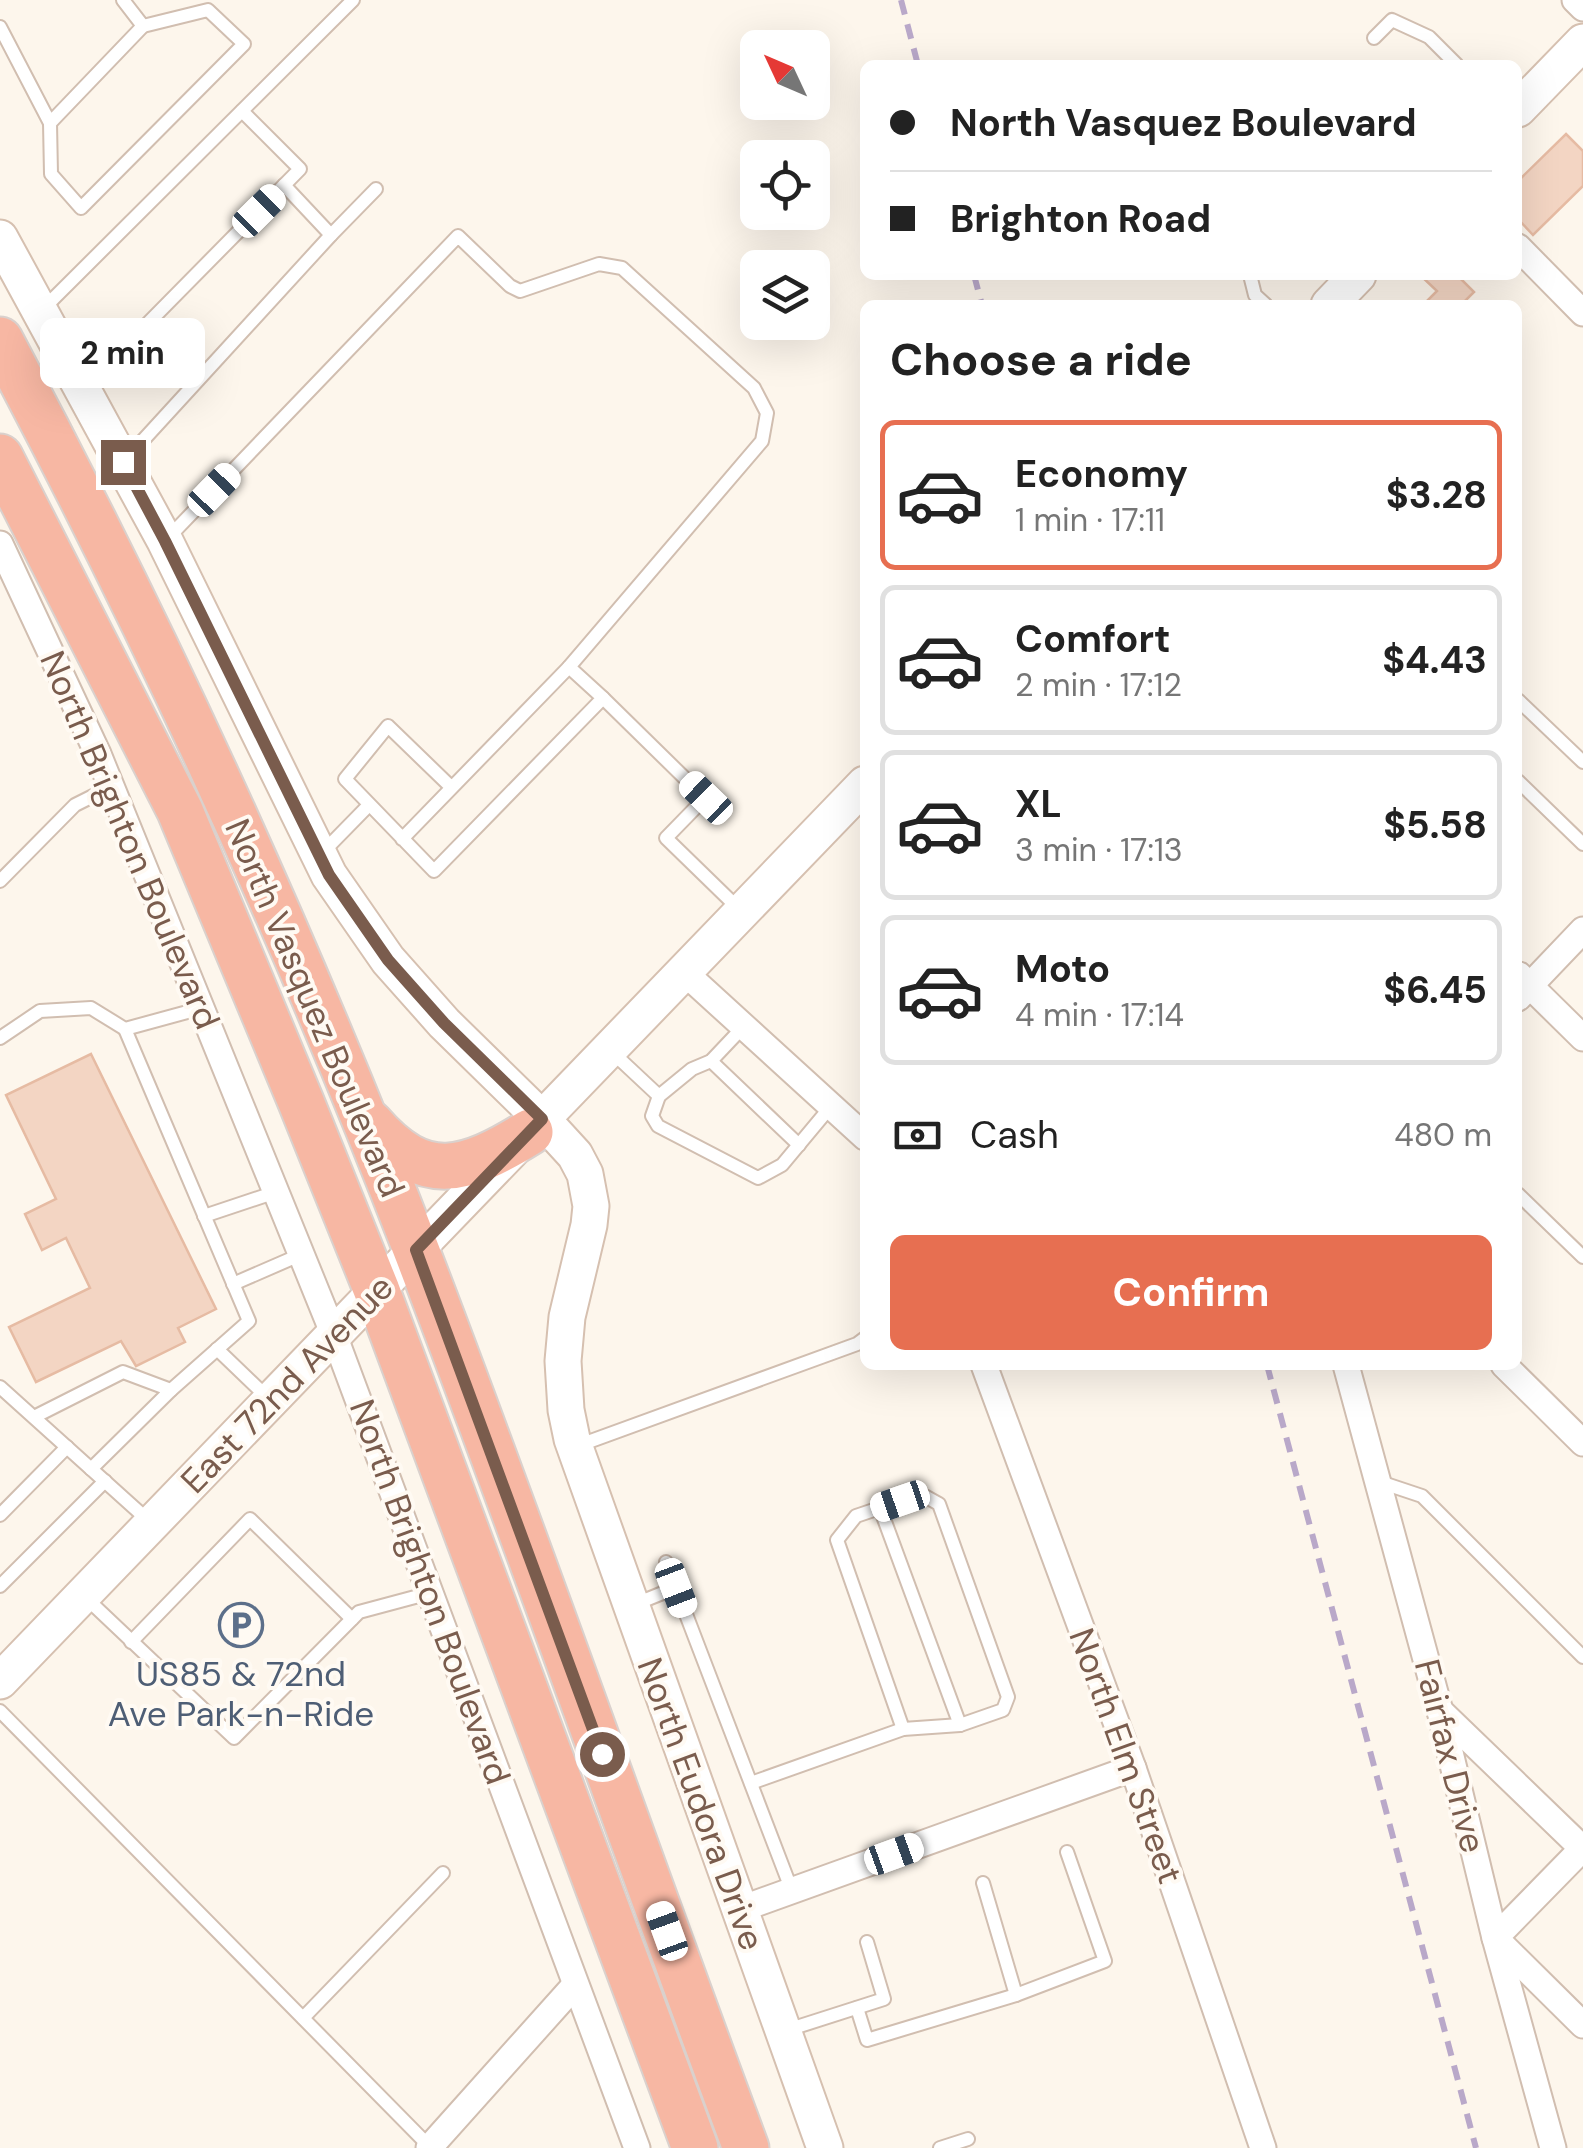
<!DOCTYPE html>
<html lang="en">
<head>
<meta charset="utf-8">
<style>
  body { margin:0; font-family:"DM Sans",sans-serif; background:#f6f6f6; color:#222; height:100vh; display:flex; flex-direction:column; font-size:38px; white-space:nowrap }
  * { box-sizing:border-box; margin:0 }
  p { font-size:32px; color:#767676 }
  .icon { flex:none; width:55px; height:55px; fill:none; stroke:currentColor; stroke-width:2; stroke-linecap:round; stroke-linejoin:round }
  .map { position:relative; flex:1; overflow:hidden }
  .panel { position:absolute; left:860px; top:300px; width:662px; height:1070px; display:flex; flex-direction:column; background:#fff; border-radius:15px; box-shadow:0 10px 40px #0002 }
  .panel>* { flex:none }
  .hud { position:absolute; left:860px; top:60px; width:662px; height:220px; border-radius:15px; box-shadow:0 10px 40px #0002; display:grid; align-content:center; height:220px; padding:0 30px; background:#fff }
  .needle { width:65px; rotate:314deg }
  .controls { position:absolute; left:740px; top:30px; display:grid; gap:20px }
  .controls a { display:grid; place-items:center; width:90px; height:90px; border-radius:15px; background:#fff; box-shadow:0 10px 40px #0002; font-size:50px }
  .end { position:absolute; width:45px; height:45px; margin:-22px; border:12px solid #7a5c4d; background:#fff; box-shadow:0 0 0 5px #fff }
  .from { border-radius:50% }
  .bubble { position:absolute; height:70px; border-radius:15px; background:#fff; box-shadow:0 10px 40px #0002; font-size:32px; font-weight:700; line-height:70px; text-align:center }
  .car { position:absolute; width:30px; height:60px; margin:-30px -15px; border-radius:12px; box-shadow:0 0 8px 2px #0007; background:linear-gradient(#fff 24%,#345 0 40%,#fff 0 76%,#345 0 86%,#fff 0) }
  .hud b { display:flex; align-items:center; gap:35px; height:95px; font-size:38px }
  .hud b+b { border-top:2px solid #e0e0e0 }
  .hud i { width:25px; height:25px; background:#222 }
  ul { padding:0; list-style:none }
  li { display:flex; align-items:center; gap:30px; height:150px; margin:0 20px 15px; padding:0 10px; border:5px solid #e0e0e0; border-radius:15px }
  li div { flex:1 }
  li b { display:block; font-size:38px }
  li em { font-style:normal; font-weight:700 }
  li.on { border-color:#e76f51 }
  li>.icon { width:90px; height:90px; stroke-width:1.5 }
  h2 { padding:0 30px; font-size:45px; line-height:120px }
  .pay { display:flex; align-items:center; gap:25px; height:110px; padding:0 30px; font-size:38px }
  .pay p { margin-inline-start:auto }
  .button { display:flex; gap:20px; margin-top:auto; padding:20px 30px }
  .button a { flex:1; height:115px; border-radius:15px; background:#e76f51; color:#fff; font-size:40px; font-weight:700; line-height:115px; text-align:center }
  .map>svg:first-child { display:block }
  .building { fill:#f3d5c3; stroke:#e6bba3; stroke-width:2.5 }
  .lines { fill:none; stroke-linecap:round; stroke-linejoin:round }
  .lane-casing { stroke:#d1beb0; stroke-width:16 }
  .street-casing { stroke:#d1beb0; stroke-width:29 }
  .secondary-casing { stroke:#d6c0b0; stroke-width:39 }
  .highway-casing { stroke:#dad1cd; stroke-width:49 }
  .lane { stroke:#fff; stroke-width:12 }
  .street { stroke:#fff; stroke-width:25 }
  .secondary { stroke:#fff; stroke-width:35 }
  .highway { stroke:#f7b7a3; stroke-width:45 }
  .rail { stroke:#b9a8c9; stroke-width:6; stroke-dasharray:15 10; stroke-linecap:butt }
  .route { stroke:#7a5c4d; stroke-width:12 }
  .labels { text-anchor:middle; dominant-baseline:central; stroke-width:8; stroke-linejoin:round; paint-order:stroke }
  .street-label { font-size:35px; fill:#7a5c4d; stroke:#fffaf3 }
  .service-label { font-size:35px; fill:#4e5e75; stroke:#fffaf3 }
</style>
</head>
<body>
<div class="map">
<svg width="1583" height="2148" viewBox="0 0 1583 2148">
  <rect width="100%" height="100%" fill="#fdf6ec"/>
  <g class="building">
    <path d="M 1566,134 L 1583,151 L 1583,186 L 1533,235 L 1518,219 L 1518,181 Z"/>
    <path d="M 1420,275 L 1457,275 L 1474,292 L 1461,305 L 1423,305 L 1437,291 Z"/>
    <path d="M 91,1054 L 216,1309 L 178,1328 L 185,1342 L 136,1366 L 121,1341 L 36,1382 L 9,1327 L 90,1288 L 66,1238 L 42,1250 L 25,1214 L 56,1199 L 6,1095 Z"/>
  </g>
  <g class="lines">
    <defs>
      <g id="lane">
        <path d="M 0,27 L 50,123 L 143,26 L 123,0"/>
        <path d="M 1374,38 L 1392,20 L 1429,37 L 1457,65"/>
        <path d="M 50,123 L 51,174 L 81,208 L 244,44 L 208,10 L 143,26"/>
        <path d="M 331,235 L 376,189"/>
        <path d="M 1250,275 L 1255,295 L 1266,305"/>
        <path d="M 41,311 L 353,0"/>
        <path d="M 86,386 L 300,169 L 242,111"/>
        <path d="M 125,460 L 331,235 L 284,185"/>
        <path d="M 167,539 L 458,236 L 510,286 L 520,291 L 599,264 L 622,268 L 754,388 L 767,413 L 762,441 L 569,667"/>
        <path d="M 603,698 L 705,798 L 666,838 L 740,910"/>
        <path d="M 1518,700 L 1583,762"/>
        <path d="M 1518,781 L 1583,844"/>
        <path d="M 402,839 L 569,667 L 603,698 L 434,871 L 345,779 L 388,726 L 451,787"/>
        <path d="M 323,852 L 369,805"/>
        <path d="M 0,881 L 75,805 L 111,787"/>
        <path d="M 125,1029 L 249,1321 L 171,1390"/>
        <path d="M 0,1038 L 40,1011 L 91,1008 L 125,1029 L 202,1008"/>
        <path d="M 612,1052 L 659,1096 L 692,1069 L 711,1061 L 745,1025"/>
        <path d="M 711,1061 L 799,1145"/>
        <path d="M 659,1096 L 652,1116 L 658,1126 L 758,1178 L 782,1165 L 832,1105"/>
        <path d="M 1518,1194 L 1583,1257"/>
        <path d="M 204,1216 L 276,1192"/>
        <path d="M 233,1284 L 302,1254"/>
        <path d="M 217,1349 L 269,1399"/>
        <path d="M 0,1387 L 150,1522"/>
        <path d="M 34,1417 L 123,1372 L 171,1390 L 91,1469"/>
        <path d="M 577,1446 L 857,1344 L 865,1338"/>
        <path d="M 1380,1482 L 1422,1496 L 1583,1657"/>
        <path d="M 921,1494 L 939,1504 L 1008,1697 L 1003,1710 L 960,1725 L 903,1729 L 837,1540 L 856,1516 Z"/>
        <path d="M 880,1508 L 960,1725"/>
        <path d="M 0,1515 L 67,1447"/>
        <path d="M 666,1562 L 792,1891"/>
        <path d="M 0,1586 L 105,1481"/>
        <path d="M 85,1597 L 234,1738 L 359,1612 L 430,1593"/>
        <path d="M 633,1605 L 675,1588"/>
        <path d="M 131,1642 L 250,1519 L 352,1619"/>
        <path d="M 0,1711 L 430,2147"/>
        <path d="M 751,1783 L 903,1729"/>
        <path d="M 1016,1995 L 1105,1961 L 1067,1852"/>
        <path d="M 857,2008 L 867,2040 L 1016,1995 L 983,1883"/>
        <path d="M 303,2018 L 443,1873"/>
        <path d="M 784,2031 L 884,1999 L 867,1942"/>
        <path d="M 940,2148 L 968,2139"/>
      </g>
      <g id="street">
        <path d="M 1575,0 L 1583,8"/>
        <path d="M 1518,247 L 1583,313"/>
        <path d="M 0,544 L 98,754 L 334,1335 L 637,2148"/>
        <path d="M 684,972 L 865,1137"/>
        <path d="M 1519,975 L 1583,1038"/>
        <path d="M 1518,998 L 1583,930"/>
        <path d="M 984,1365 L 1133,1768 L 1263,2148"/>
        <path d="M 1346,1365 L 1440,1711 L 1495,1938 L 1553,2148"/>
        <path d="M 1504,1365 L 1583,1443"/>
        <path d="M 1440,1711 L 1583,1849"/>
        <path d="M 1583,1848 L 1495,1938 L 1583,2025"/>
        <path d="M 738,1910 L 1133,1768"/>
        <path d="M 429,2148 L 575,1985"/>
      </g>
      <g id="secondary">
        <path d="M 1518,109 L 1583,42"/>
        <path d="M 0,238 L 165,541 L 329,875 L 388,960 L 444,1023 L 542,1119 L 575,1155 L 585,1174 L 591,1206 L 589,1225 L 567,1317 L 563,1361 L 566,1410 L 572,1439 L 825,2148"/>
        <path d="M 1329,305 L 1358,275"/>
        <path d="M 0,1681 L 865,784"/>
      </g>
      <g id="highway">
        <path d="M 0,340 C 157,635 297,940 417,1252 C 531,1549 635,1850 746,2148"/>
        <path d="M 0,457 L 180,811 L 301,1102 L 377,1291 L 695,2148"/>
        <path d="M 370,1123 C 424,1186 466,1172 530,1132"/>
      </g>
    </defs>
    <use href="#lane" class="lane-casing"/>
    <use href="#street" class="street-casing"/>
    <use href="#secondary" class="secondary-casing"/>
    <use href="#highway" class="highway-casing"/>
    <use href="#lane" class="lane"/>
    <use href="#street" class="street"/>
    <use href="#secondary" class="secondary"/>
    <use href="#highway" class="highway"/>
    <g class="rail">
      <path d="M 901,0 L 918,65"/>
      <path d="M 974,275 L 982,305"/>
      <path d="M 1267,1365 L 1476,2148"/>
    </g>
  </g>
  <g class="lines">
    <path class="route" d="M 123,462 L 165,541 L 329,875 L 388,960 L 444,1023 L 542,1119 L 416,1250 L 602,1754"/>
  </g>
  <defs>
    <symbol id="parking-ring" viewBox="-11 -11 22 22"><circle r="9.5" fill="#fffaf3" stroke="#5c6f8a" stroke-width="1.5"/><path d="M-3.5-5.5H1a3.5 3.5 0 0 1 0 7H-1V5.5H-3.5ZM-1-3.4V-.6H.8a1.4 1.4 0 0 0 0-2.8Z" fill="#5c6f8a"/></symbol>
  </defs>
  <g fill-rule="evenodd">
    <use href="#parking-ring" x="216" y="1600" width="50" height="50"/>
  </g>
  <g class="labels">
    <g class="street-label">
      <text transform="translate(130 840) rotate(67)">North Brighton Boulevard</text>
      <text transform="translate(315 1008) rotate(67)">North Vasquez Boulevard</text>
      <text transform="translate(287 1384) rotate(-46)">East 72nd Avenue</text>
      <text transform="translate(430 1592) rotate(70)">North Brighton Boulevard</text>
      <text transform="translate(1126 1756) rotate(70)">North Elm Street</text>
      <text transform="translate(1450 1756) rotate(76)">Fairfax Drive</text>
      <text transform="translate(701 1804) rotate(70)">North Eudora Drive</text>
    </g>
    <g class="service-label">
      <text x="241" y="1674">US85 &amp; 72nd<tspan x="241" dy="40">Ave Park-n-Ride</tspan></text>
    </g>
  </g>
</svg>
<div class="controls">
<a><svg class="needle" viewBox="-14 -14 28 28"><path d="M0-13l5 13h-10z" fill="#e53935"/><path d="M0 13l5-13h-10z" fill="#767676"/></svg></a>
<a><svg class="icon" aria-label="locate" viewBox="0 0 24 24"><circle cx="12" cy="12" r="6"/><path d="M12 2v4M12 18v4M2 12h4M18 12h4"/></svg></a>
<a><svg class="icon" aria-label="layers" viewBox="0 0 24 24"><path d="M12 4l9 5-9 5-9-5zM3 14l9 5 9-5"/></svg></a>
</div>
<i class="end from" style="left:602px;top:1754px"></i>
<i class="end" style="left:123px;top:462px"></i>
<div class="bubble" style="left:40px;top:318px;width:165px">2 min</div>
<i class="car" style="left:259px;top:211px;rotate:45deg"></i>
<i class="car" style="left:214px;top:490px;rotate:44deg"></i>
<i class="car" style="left:706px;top:798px;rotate:314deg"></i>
<i class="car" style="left:900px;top:1501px;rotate:251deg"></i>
<i class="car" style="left:676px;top:1588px;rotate:159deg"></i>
<i class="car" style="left:894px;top:1854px;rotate:70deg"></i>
<i class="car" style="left:667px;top:1931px;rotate:340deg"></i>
<div class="hud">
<b><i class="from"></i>North Vasquez Boulevard</b>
<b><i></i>Brighton Road</b>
</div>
<section class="panel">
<h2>Choose a ride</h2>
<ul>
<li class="on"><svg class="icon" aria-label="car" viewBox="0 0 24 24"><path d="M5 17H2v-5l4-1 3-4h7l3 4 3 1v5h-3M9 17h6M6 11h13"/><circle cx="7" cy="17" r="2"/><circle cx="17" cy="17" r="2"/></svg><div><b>Economy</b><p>1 min · 17:11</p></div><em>$3.28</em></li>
<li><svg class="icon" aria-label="car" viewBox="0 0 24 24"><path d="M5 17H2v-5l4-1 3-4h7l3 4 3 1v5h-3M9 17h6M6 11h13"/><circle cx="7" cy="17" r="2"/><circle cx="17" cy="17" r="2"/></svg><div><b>Comfort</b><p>2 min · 17:12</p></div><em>$4.43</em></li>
<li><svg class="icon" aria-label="car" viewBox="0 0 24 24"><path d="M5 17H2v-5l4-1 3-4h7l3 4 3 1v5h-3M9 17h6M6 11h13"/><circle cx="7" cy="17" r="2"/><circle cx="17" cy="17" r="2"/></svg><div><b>XL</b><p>3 min · 17:13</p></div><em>$5.58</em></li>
<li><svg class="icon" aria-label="car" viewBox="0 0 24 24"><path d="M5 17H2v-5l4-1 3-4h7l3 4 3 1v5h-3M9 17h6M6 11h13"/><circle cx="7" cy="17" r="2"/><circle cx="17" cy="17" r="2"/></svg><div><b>Moto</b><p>4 min · 17:14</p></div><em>$6.45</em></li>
</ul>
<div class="pay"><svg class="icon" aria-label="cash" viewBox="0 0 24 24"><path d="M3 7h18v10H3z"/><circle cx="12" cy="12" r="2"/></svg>Cash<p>480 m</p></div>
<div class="button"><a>Confirm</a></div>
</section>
</div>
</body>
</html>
